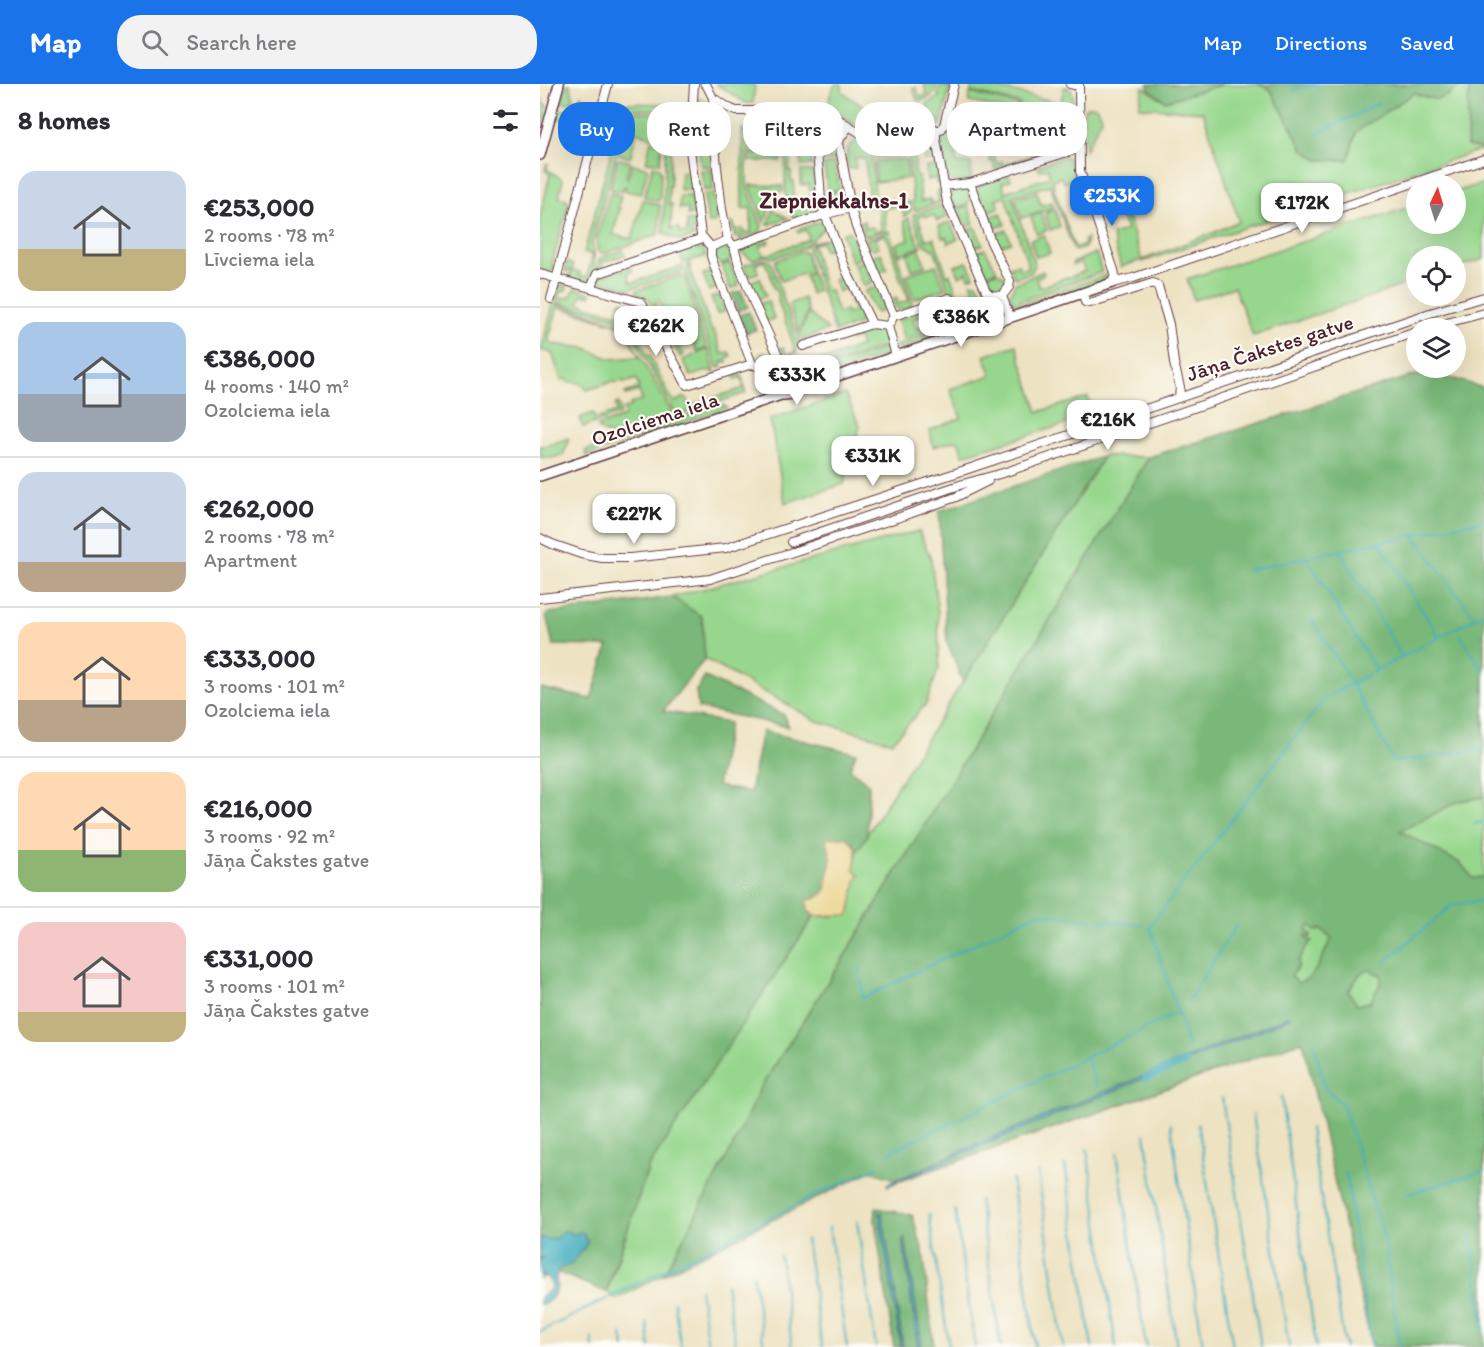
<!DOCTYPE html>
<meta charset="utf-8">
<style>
:root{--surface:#fff;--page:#f2f2f3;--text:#2b2b33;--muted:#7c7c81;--line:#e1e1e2;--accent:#1a73e8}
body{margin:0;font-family:Itim,sans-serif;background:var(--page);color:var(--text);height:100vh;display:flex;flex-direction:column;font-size:22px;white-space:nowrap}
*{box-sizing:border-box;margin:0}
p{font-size:20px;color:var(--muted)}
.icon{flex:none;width:33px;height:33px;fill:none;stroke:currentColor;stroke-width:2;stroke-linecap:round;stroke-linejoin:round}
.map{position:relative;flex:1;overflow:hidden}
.details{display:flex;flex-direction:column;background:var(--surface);width:540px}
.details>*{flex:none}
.top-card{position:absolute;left:18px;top:18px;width:570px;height:54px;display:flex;gap:12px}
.needle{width:39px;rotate:4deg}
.tools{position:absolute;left:866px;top:90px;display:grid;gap:12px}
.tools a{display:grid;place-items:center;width:60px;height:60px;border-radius:50%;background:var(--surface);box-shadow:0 6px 24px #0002;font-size:30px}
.price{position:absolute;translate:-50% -51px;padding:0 14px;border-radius:12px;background:#fff;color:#222;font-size:20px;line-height:39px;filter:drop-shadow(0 2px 3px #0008)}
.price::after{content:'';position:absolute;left:50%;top:36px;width:18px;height:14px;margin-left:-9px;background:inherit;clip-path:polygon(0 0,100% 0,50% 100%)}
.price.on{background:var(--accent);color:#fff}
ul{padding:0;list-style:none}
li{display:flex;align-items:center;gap:18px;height:150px;padding:0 18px}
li+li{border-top:2px solid var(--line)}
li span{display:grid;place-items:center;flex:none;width:168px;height:120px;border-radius:18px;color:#555}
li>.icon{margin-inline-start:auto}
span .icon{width:72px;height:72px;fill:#fffc;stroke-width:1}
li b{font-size:26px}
h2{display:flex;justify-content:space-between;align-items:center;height:72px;padding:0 18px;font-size:26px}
.tag{padding:0 21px;border-radius:24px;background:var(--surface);box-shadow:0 6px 24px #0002;font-size:21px;line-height:54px}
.tag.on{background:var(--accent);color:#fff}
header{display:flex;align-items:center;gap:36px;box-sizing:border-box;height:84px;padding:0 30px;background:var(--accent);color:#fff}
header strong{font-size:28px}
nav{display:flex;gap:33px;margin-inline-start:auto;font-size:21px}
.search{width:420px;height:54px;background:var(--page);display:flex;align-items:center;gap:15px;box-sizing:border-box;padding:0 21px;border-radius:24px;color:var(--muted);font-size:22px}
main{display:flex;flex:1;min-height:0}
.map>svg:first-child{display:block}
.green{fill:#97d78d;stroke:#707b5c;stroke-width:1.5;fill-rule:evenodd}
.forest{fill:#79b878;stroke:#626c52;stroke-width:1.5;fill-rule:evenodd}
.sand{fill:#eeda9e;stroke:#9c7c64;stroke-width:1.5}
.water{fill:#3dacbb;stroke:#446673;stroke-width:1.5}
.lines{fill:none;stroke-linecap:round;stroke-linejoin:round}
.stream{stroke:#3dacbb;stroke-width:2}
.canal{stroke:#3dacbb;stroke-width:7}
.minor-casing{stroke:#623c42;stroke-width:10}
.tertiary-casing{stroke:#623c42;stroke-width:12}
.minor{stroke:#fff;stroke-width:8}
.tertiary{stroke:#fff;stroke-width:9}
.labels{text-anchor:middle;stroke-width:4.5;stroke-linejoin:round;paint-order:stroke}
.street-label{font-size:21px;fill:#4a1f2b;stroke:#fdfcf7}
.neighbourhood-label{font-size:22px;font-weight:bold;fill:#4a1f2b;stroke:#fdfcf7}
</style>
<header>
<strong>Map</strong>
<div class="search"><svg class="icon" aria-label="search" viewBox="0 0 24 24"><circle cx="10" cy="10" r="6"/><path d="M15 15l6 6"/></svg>Search here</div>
<nav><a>Map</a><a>Directions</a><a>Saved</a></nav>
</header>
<main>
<section class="details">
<h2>8 homes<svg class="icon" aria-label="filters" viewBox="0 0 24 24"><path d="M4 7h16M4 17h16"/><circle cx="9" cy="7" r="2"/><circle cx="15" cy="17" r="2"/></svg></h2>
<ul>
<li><span style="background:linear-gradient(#c9d6e8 65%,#c2b280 0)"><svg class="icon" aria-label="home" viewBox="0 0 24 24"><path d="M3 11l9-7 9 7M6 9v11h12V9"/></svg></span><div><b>€253,000</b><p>2 rooms · 78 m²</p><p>Līvciema iela</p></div></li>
<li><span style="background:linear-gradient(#a9c7e8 60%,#9aa5b1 0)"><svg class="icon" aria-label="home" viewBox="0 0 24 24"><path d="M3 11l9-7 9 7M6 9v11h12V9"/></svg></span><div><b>€386,000</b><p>4 rooms · 140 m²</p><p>Ozolciema iela</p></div></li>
<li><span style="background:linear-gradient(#c9d6e8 75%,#b9a48a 0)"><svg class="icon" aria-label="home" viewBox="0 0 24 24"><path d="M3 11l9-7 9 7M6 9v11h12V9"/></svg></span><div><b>€262,000</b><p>2 rooms · 78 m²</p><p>Apartment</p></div></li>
<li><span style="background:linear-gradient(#ffd9b3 65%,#b9a48a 0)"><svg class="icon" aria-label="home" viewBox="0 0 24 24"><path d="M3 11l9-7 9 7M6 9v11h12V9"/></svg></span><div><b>€333,000</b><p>3 rooms · 101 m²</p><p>Ozolciema iela</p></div></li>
<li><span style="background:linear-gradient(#ffd9b3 65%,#8fb573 0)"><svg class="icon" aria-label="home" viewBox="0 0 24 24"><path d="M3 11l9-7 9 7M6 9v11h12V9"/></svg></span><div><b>€216,000</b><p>3 rooms · 92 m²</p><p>Jāņa Čakstes gatve</p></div></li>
<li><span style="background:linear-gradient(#f6c9c9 75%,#c2b280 0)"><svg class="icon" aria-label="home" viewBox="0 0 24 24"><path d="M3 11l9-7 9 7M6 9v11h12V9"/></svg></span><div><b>€331,000</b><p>3 rooms · 101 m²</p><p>Jāņa Čakstes gatve</p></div></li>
</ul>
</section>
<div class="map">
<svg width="944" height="1263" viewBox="0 0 944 1263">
<rect width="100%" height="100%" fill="#fdfcf7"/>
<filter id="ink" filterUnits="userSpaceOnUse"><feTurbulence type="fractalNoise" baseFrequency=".0167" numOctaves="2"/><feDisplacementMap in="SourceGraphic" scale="12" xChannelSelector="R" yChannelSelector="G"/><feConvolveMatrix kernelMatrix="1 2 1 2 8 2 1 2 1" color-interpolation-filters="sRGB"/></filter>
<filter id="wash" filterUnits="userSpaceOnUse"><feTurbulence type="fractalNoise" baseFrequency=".008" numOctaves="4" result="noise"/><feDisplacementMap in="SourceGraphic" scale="24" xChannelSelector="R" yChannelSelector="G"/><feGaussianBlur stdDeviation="1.35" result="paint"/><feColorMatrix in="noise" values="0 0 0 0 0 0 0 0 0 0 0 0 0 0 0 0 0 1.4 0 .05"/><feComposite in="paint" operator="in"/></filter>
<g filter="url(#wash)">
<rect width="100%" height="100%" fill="#ede2c1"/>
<!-- green -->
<path class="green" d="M27 0H30L34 15 31 18 25 19 22 18Z
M176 0H205L215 1 213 19H206Z
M295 0H302V7C320 23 338 30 363 31L364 32C373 31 382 31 389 26L387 20 399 13 398 10 400 2 409 3 411 0 401 41 397 43 399 35 370 38 367 45 326 49C319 42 291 28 289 19 288 13 293 5 295 0Z
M384 0H397C395 12 391 14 379 17L377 16 373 5 376 4 380 13 387 11Z
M432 0H440L519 19 518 23H481L479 19 431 8Z
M684 0H718L730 5 763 65 778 76H808L816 48 874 9 908 12 921 0H944V4L929 2 927 62 944 65 703 144 602 178 601 176 581 183 572 151 587 146 581 131 582 130 585 132 587 130 602 176 675 148 699 137 663 28 599 23 603 3 625 17Z
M526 3C535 7 533 14 533 23H520L524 4Z
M430 9 478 21 479 23 468 26 429 18Z
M41 10C44 23 34 27 26 35H17L20 25C33 28 39 21 41 10Z
M158 14 169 18V24H164V57H158Z
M0 15 3 16 2 20 7 21 6 32 0 53Z
M84 19 134 20 133 30H131L132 39 130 90H131L130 102H129V120H132L131 145 139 144 140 149H147V137H156L157 147 153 145 151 149 155 152 141 157 123 149 127 27 90 25Z
M82 22 88 28 52 159C56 172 56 188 47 199L30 195 28 192 32 189 30 186 26 188 25 185 27 178 33 181 32 186 40 188 39 192 47 193 53 170 44 169 81 31Z
M549 22H553L558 24 562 34 545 66 543 29 545 24Z
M479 25 489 55 482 57 473 27Z
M412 27 416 28 415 31 444 38 456 78 459 80 462 77 463 81 497 70 498 72 455 86 452 76 450 77 447 54 438 49 435 40 413 41V46L407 45 406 42 410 41Z
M92 28 123 30 122 57 87 45 90 29Z
M486 28 498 29V42L487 43 483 31Z
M49 29H53L49 43 47 42 46 45 33 44 32 43 33 40H37Z
M249 30 270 45V57L260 58 261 43 260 44 250 45 245 50H208L202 46V45L219 46 220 45 243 46 250 45V35H241V31Z
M280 31 302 42 296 57 299 75 283 77 281 49 278 44V32Z
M499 43H508V54L491 55 488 46Z
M389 45 392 47 394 63 371 50 379 46Z
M86 48 96 52 90 74 79 70 85 49Z
M202 48 206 51 207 102 222 143 220 149 199 156 201 152 197 150 195 154 190 139H194L195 146 203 145V149L211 148V124L202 125Z
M405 51H414L416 53V79H431V93L428 97 411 98 407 95 400 54Z
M372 52 393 64 395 75 385 77 384 68 374 69 375 87 377 93H379L381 117 390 115 391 119H398L397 106H400L402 117 375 127 374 126 368 71 332 74 335 111 344 120 346 145V146L325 153 319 138 324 137 325 144 333 143 334 147 341 146 339 122 330 123 325 74H315L316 84 309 85 308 83C306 72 305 60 318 57Z
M226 53 241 55V77H209V71H226Z
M213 54H224L225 69H209V59Z
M246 54H249V66L251 67 249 87 251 88V96L254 97 253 121 262 120V124H269V112H277L279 125 275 124 273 128 277 130 258 136 252 132 245 108Z
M494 56H508V69L499 72 498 70 504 67 502 63 497 65Z
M111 57 122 60 120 79 106 78Z
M169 61 171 82H161L158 62Z
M260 63 270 64 272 81 261 82Z
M524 72 529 75 535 94 524 99 522 93 513 96 514 102H513L533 159 536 164 545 161 544 156 547 154 545 164 534 167 510 101 472 113 495 181 491 189 476 194 474 193 470 183 478 180 480 186 489 183 465 112 456 115 459 124 445 128 437 104 441 100 469 91 471 96 462 99 465 108 510 93 508 84 499 86 498 82Z
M80 75 90 78 86 93 88 94 92 80 108 84 101 110 85 107 86 103 84 102 82 108 72 106 70 104 77 76Z
M363 75 366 76 368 94 336 98 335 79 337 77Z
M295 79 300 107 295 106 288 108 284 81Z
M6 80H8L7 85 23 96 19 113 27 115 26 117 29 118 12 180 15 185 9 188 0 186V131L10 91 5 86Z
M113 82 119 84 121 87 120 115 118 117 104 113Z
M396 82 399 100H396V94L387 96 386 83Z
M161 86H172L173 106H164Z
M261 87H272L276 106H269V100L261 101Z
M141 88H149L151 106H140Z
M944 99V175L915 184V172H876V197L713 252 694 203 654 216 647 195 876 121V140H915V108Z
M210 101 242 102V107L226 113 230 124 224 139Z
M410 113a10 10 0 1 1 20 0a10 10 0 1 1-20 0Z
M296 107 303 111 305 114 303 120 294 123 286 120 284 113 291 108Z
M497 108 501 121 512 118 514 123 482 134 475 115Z
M70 109 81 112 78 123 80 124 73 151 92 155 103 116 120 121 119 150 64 170 58 167 56 157Z
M174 110 177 138 168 139 164 110Z
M140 112H152L155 131H148V125L141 124 139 125Z
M370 118 371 127 364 133 362 122 347 124V120Z
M402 121 407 133 397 137 394 131 386 133 385 131 378 133 386 156 394 154 407 191 410 190 418 213 426 209 428 213 435 211 431 199H437L444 213 429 217 411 213 395 167 382 158 373 131Z
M428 121 434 140 425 142 418 124H423Z
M515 125 520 143 510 146 505 129Z
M233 126 248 134 228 141Z
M461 129 465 141 451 145 447 134Z
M501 129 507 146 497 150 491 133Z
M369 134 379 160 382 162 359 171 356 160 369 155 364 137Z
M282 137 286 142 265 163 232 174 224 172 213 176 200 168 201 165 228 156 229 159 220 162 223 171 230 170 252 161 253 162 269 155 266 146 258 149 257 146Z
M410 138 418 155 408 159 406 153 402 154 399 142Z
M435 143 443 161 434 163 427 146Z
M466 146 471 158 459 162 453 151Z
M309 147 321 173 312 178 302 150Z
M349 147 372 218 371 223 358 226 353 218V216L356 214 359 220 369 216 359 192 350 160 345 151 336 154 339 163 334 165 329 163 326 156Z
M504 151 510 169 496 173 490 156Z
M290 153 294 163 284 167 281 158 272 161 283 198 287 207 290 206 298 229 306 226 307 230 314 227 310 216 315 214 325 234 320 233 319 236 323 239 295 248 268 165 272 159Z
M159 160 156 164 159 166 162 163 166 172 143 179 139 166Z
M175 172a8 8 0 1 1 16 0a8 8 0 1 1-16 0Z
M380 165 385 182 372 186 367 170Z
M445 165 457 187 452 188 448 191C458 186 467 190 466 202L459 208H454L449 206 446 197 448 191 437 168Z
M83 166 85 171 63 178 62 185 56 187 59 177 61 174Z
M262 167 266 169 271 187 241 197 235 179 236 176Z
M341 169 347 185 340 188 333 173 335 171Z
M556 169 562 188 473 219 470 211 475 199C484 198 493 191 503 187L504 190 496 194 499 203 505 202 527 193 528 194 545 187 541 178 533 181 532 179Z
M224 175 231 178 259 260 256 269 245 273 240 264 243 263 247 271 255 268 254 262 238 217 239 216 236 205H234L229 185H228L224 177 216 180 218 189 208 192 204 181Z
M323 177 332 198 323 202 314 181Z
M427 178 434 192 429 194 427 188 419 192 415 182Z
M149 179 151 185 150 186C157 207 165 227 172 248L174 247 182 270 189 268 191 273 186 275 187 278H182L181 284 177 283 145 188Z
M190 179 199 202 190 205 182 181Z
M396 181 405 205 374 215 366 191Z
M143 182 142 188 89 205 62 198 61 202 58 198 60 193 91 183 93 187 88 189 91 199Z
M171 188 176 203V204L169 207 163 190Z
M272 189 278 207 271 210 265 192Z
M567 191 562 199 475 227 471 225 470 223Z
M139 192H142L145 195 167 264 157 268 146 236 128 241 119 216 116 217 117 222 114 223 108 214 96 209 97 206Z
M305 192 312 209 308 210 306 204 298 208 294 195Z
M220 194 226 212 217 215 210 198Z
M21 201H27L26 206 19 209 21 215 31 212 35 204 51 209 50 212 42 210 39 219 45 221V222L86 232 89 222 80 220 81 217 95 221 97 224 83 237 20 219 15 215 18 204Z
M334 203 345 226 336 229 325 207Z
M179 211 185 227 177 230 171 213Z
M264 214 268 227 258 248 249 220Z
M445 216 448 219 451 226 364 256 358 236 381 228 382 232 373 235 376 244 383 243 422 229 419 220 410 222 409 218 413 217 430 221Z
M228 217 234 235 226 237 219 220Z
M14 219 82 241 124 314 131 328 132 333 74 353 60 346 58 342 81 334 85 331 84 325 90 323V320L102 316 99 307 86 311 85 309 99 304 96 295 84 299 83 296 76 299 72 298 47 306C43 299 36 298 28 298L26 295 21 296 12 269 1 266 12 225V222ZM18 223 82 242 100 273 70 275 46 264 11 260 9 257V254Z
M120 225 127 244H130L144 271 140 273 115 227Z
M464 225 463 232 363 265H360L356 262Z
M99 226 105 235 102 237 98 231 90 236C95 248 101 259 108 271H109L129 310 135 318 144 313 147 314 151 327 137 332 89 244 84 238Z
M269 229 288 246 261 256 259 251Z
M336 244C345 246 346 253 349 261L247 295 258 273 262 284C283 276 303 270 321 262L318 253 310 256 308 252 331 245Z
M476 261 498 328 548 313 553 332 423 371 418 356 393 363 390 346 421 334 410 305 452 291 444 272Z
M350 263 351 266 347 271 250 303V297Z
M168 265 175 289 170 286 151 292 143 276Z
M222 269C230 268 235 273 233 281L226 282 218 276 219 272Z
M201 289 206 309 154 326 152 321 204 304 201 293 195 295 193 291Z
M305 310 320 342 304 400 245 419 230 335Z
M78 319 81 327 79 331 43 343 40 334 53 329 55 335 77 328 75 321Z
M180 321 185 322 187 324 47 372 45 367Z
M28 354 29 357 23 371 12 374 0 373V362H6Z
M564 372 609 373 301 878 219 1006 196 1056 124 1190 76 1215 67 1208 109 1082 274 832H295L314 786 316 768Z
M379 447 391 475 398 529 399 583 386 620 352 658 277 637 165 575 162 533 132 513Z
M944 713V793L933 794 920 779 859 747 919 717Z
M769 842 783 847 792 854C783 869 777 895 758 899L751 892 758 883V876L762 868 771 857 765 854 764 852H771L766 845Z
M828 886H833L841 890V899L830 918 817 921 810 910H808V907L820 890Z"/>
<!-- forest -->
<path class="forest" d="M608 0H684L625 17 608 4Z
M718 0H921C902 18 898 18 874 9L816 48 808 76H778L763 65 730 5Z
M929 2 944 4V65L927 62Z
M201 207 208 223 197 227 192 209Z
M209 228 216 246 205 249 199 231Z
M875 291 915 295 944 304V713L919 717 860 747 920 779 933 794 944 793V1263H832L763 957 361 1097 331 1087 124 1190 196 1056 219 1006 301 878 609 373ZM769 842H771L774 847H778L780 845 792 854C783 869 777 895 758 899L751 891 758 883V876C764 870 764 862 772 857L766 855 765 852 766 851 770 854 771 851 766 845ZM828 886H832L835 889 841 891V899L830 918 817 921 810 910 808 909V907L820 890Z
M564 372 423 598 407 558 399 427Z
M132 513 162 533 165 575 123 627 189 639 177 702 210 708 222 647 316 669 310 685 329 701 327 752 316 768 314 760 291 774 286 806 280 812 267 817 268 826 274 832 109 1082 66 1208 0 1181V604L51 615 68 562 13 561 6 531 9 529Z
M165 593 244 631 249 643 158 624 156 607Z
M336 1124 372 1131 383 1167 394 1263H382L365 1155 363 1156 378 1263H363L353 1195 340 1129 361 1263H354L335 1137Z"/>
<!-- sand -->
<path class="sand" d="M306 753C320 765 316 769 314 786L320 791 316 797 309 831 274 832 268 826 267 817 280 812 286 806 291 774 286 754Z"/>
<!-- water -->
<path class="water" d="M749 932 750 934C617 991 481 1043 348 1102L347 1100 435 1061Z
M339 1129H342L353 1195 363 1263H361Z
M24 1147H28L34 1151 40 1148 44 1149 45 1154 47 1156V1160L32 1180 19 1185 16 1193 17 1204 13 1212 5 1220H0V1213L10 1206 12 1200 8 1195V1193H3L2 1190 0 1197V1178L4 1173 0 1175V1153L6 1155 16 1154 19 1150Z
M365 1155 382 1263H378L363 1156Z"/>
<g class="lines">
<!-- stream -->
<path class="stream" d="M752 6 782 0
M777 50 839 19
M874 452 935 534
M840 459 899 553
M800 467 862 573
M767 474 836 586
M707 486 944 436
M772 536 811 598 854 678 944 665
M919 549 944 588
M790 611 944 529
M933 740 944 738
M558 836 603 841
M845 878 912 821 944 816
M320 883 323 914 498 829 552 836
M649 916 697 840
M774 959 785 1004 803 1021 844 1154 860 1263
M649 964 610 842 786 613
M547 974 556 1003
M741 1012 776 1263
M682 1014 721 1263
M713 1030 749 1263
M631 1040 663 1263
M658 1040 693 1263
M770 1044 805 1263
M605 1050 637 1263
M547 1065 576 1263
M348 1069 637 929
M577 1069 606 1263
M525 1081 552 1263
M498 1088 523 1263
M806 1088 831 1263
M472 1095 495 1263
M867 1110 944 1087
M439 1115 461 1263
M415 1126 435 1263
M389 1130 409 1263
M317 1137 336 1263
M289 1143 307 1263
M931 1152 944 1246
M266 1155 282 1263
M240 1172 252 1263
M213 1191 224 1263
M186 1200 196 1263
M160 1206 168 1263
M134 1218 141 1263
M107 1238 110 1263
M0 1248 277 1110 338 1083
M82 1250 84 1263
M52 1254 53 1263"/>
<!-- canal -->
<path class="canal" d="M606 994 646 978"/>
</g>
</g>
<g filter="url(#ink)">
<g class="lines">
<!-- minor casing -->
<g class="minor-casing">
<path id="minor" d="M154 0 150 65 161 151 171 163 188 156 194 162 199 181 213 217 237 269 238 276 234 289 241 311
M165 0 167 2 173 14 174 47 177 84 182 125 188 156
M530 0 539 2
M539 0 540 87 574 186 575 191 572 199
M173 14 191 25 196 27H281L301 37 325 52 366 48 379 43 387 42 392 43 396 46V55L407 118 446 207 451 211 462 212
M273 27 280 100 281 120 307 188 332 240 348 242
M309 42 300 55 299 59 311 124 316 143 354 232 348 242 356 272
M396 46H401L404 41 414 0
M430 99 451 158 470 197 469 203 462 212 470 234
M404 102 430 99 540 64
M194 162 286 130 311 124
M171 163V172L176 187 212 280
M0 190 101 218 147 301 212 280 234 289
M572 199 593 194 944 75
M51 204 57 190 163 154
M543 209 545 218 550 219 613 199 618 202 629 240 634 279 640 303 639 313
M11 215 68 0
M354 232 409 214
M888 244 944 229
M263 262 332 240
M0 454 12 460 41 470 62 474H90L186 464 428 385 890 229 944 213
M251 458 423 400 463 389 876 248
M0 514 170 495 366 431 416 413 448 397"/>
</g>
<!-- tertiary casing -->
<g class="tertiary-casing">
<path id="tertiary" d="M0 71 19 0
M0 392 241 311C251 312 256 307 265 303L572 199"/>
</g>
<!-- minor -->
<use href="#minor" class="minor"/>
<!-- tertiary -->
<use href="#tertiary" class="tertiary"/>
</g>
</g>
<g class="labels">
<!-- street labels -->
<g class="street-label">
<text transform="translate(730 264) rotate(-18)" y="7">Jāņa Čakstes gatve</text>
<text transform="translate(115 335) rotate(-18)" y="7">Ozolciema iela</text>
</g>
<!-- neighbourhood labels -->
<g class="neighbourhood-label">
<text x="294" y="124">Ziepniekkalns-1</text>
</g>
</g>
</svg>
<div class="tools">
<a><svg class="needle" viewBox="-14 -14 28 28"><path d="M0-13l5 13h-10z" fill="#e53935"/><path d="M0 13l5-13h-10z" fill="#7c7c81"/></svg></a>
<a><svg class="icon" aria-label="locate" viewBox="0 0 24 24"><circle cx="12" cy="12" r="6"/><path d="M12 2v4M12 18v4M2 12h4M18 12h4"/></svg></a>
<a><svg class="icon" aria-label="layers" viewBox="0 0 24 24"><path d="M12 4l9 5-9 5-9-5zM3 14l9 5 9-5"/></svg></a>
</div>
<b class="price on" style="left:572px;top:143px">€253K</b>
<b class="price" style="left:762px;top:150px">€172K</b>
<b class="price" style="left:421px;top:264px">€386K</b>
<b class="price" style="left:116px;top:273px">€262K</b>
<b class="price" style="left:257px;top:322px">€333K</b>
<b class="price" style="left:568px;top:367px">€216K</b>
<b class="price" style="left:333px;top:403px">€331K</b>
<b class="price" style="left:94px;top:461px">€227K</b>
<div class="top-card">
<a class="tag on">Buy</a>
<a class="tag">Rent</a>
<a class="tag">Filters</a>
<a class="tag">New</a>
<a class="tag">Apartment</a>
</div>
</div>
</main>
